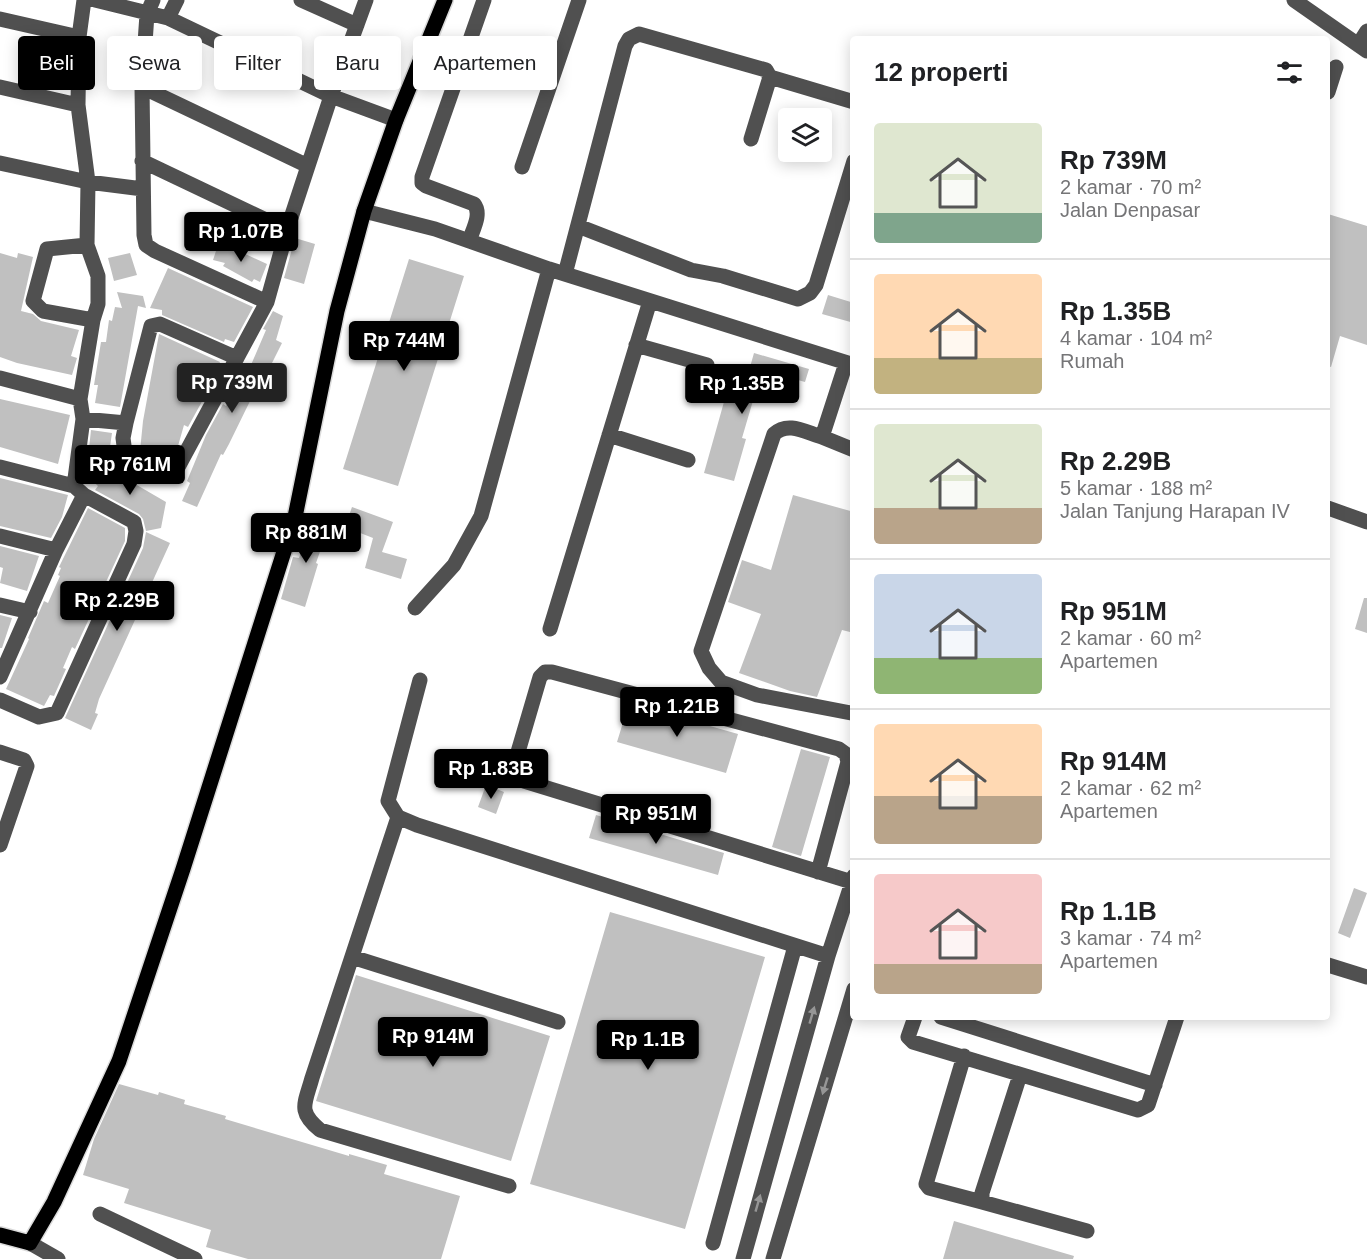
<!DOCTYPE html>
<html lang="id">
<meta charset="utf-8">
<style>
:root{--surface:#fff;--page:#f2f2f2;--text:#202124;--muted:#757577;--line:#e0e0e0;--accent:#000}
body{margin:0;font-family:Helvetica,sans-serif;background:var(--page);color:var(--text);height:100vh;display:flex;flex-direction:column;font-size:22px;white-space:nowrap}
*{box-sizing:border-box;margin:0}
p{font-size:20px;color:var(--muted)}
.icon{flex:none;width:33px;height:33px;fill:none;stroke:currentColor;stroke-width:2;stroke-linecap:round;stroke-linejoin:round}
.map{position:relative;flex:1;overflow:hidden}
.panel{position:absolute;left:850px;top:36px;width:480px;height:984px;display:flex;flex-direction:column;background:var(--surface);border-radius:6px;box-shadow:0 3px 15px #0003}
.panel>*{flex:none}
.hud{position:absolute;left:18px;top:36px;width:570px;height:54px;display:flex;gap:12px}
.buttons{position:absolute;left:778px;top:108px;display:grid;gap:12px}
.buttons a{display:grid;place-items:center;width:54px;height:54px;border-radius:6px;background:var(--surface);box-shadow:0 3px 15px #0003;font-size:30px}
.price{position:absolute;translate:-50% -51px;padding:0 14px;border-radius:6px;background:var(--accent);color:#fff;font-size:20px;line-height:39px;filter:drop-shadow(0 2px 3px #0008)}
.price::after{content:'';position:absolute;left:50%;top:36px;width:18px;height:14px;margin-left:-9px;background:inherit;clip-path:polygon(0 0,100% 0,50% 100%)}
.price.active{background:#222;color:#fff}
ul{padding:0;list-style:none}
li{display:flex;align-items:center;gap:18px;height:150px;padding:0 24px}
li+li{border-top:2px solid var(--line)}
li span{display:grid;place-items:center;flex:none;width:168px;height:120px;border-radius:6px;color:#555}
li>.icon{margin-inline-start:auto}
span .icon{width:72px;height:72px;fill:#fffc;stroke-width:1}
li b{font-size:26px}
h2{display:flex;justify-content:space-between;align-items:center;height:72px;padding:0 24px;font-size:26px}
.pill{padding:0 21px;border-radius:6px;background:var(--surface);box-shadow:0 3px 15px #0003;font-size:21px;line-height:54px}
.pill.active{background:var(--accent);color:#fff}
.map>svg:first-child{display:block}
.building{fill:#c0c0c0}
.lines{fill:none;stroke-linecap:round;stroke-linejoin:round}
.major-casing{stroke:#dbdbdb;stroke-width:18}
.minor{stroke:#505050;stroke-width:15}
.major{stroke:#000;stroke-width:15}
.oneway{fill:#969696}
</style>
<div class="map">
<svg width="1367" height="1259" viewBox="0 0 1367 1259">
<rect width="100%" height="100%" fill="#fff"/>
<!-- building -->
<path class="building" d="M1328 214 1367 226V345L1340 336 1331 367 1328 366Z
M295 238 315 244 304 284 284 278Z
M218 245 241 252 267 264 260 282 254 279 252 282 223 266 225 263 213 260Z
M0 253 17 258 18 253 33 257 21 311 33 314 41 321 79 330 71 356 77 358 72 375 17 363 0 357Z
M130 253 137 275 114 281 108 258Z
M409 259 464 276 398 486 343 469Z
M168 268 253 307 234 342 225 339 224 342 162 315V310L150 308Z
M117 292 143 296 146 308 138 306 120 407 95 403 98 385H94L101 342H106L109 320 112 321 115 307 122 308Z
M828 295 854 303V323L822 314Z
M273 311 283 316 276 340 282 343 266 375 264 374 251 399 229 444 223 455 221 454 197 507 182 501 190 483 187 481 206 435 223 404 226 406 236 383 242 386 266 330 263 329Z
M159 334 220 362 205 396 188 427 184 425 178 446 173 456 143 454 140 451 143 421Z
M754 353 809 369 805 382 762 370 742 438 746 439 734 481 704 473 731 377 746 381Z
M0 399 70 415 58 464 0 447Z
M91 430 112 433 110 447 105 446 104 458H88Z
M100 462 121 478 123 477 166 502 161 528 146 531 143 519 139 514 95 490 98 486 87 476Z
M0 478 68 495 62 517 51 538 0 526Z
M793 495 854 512V633L842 630 817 697 790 691 739 673 761 614 728 602 742 560 771 570Z
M352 507 393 522 382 552 407 559 401 579 365 568 373 538 345 527Z
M88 508 125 528V541L75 649 72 647 63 668 66 669 54 696 50 695 44 706 6 689 29 639 28 638 44 601 48 603 60 576 58 575 61 568 59 567Z
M315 515 331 520 316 563 318 564 305 607 281 599 293 557 299 558Z
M146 532 170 543 99 699 95 713 98 714 91 730 65 718 143 548Z
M0 546 39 556 27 591 0 583 3 568 0 567Z
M1364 598H1367V633L1355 629Z
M0 615 12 618 2 648H0Z
M629 703 738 734 726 773 617 742Z
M801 749 830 757 801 856 772 847Z
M486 785 504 792 496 814 478 807Z
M596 815 724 853 718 875 589 838Z
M1354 888 1367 893 1350 938 1338 933Z
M610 912 765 957 685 1229 530 1184Z
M356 975 550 1036 511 1161 316 1101Z
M119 1084 158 1095 159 1092 185 1100 184 1104 226 1116 225 1119 349 1156V1154L387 1165 384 1174 460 1196 441 1259H248L206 1247 211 1230 124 1203 129 1189 83 1175 94 1139Z
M954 1221 1074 1256 1073 1259H943Z"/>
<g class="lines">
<!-- major casing -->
<g class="major-casing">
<path id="major" d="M0 1235 30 1243 54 1202 119 1061 183 869 295 517 337 311 364 211 396 120 445 0"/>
</g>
<!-- minor -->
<path class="minor" d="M95 0 168 18 331 96 396 120
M153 0 147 14 142 87 144 235 146 245 155 251 267 302
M301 0 357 25
M1294 0 1367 51
M168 18 177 0
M0 19 79 37
M1358 45 1367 31
M770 77 854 102
M0 87 78 105
M142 87 308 166
M1328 92 1336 67
M142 161 287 230
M0 163 88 182 143 189
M522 167 579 0
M364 211 435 229 549 269 854 365
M578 226 691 270 723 276 798 299 810 293 816 285 854 161
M469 241C473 229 482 214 474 204L426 186 422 183V177L484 0
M87 245 47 249 33 301 43 311 93 320
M565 274 625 46 629 39 639 34 766 70 770 77 751 139
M636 345 707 365
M237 358 160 324 151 326 126 423 123 438 125 453C142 464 157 477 177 469L267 302 287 230 331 96 366 0
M846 363 822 437C805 432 788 421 774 434L701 651 709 668 721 682 757 695 851 713 854 712
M0 378 80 399
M83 419 126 423
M609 435 688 460
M822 437 854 450
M0 467 74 486 84 495 134 522 136 531 134 544 57 713 39 717 0 700
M74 486 83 419 80 399 93 320 98 304V276L87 245 88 182 78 105 79 37 84 0
M1328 508 1367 522
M0 536 56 550
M0 605 30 612
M415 608 454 565 481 516 549 269
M550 629 650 301
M0 677 56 550 84 495
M420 680 388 801 398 817 417 825 828 956
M0 752 24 760 27 766 0 845
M398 817 312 1078C305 1104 297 1111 320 1130L509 1186
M818 872 848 762 846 754 839 749 552 672H545L540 677 513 769 516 776 524 781 852 882
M352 957 558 1022
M1328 965 1367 977
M915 1017 908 1037 913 1042 1138 1110 1148 1105 1177 1017
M941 1017 1155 1085
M964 1056 926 1184 929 1188 982 1202
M1020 1075 982 1193V1202L1087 1231
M100 1214 195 1259
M30 1243 58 1259
M713 1243 795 946
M743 1259 828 956 854 876
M773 1259 854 989"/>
<!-- major -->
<use href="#major" class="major"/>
</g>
<!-- one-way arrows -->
<defs><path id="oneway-solid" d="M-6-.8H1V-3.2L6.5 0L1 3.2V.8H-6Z" transform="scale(1.5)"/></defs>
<g class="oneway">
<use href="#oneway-solid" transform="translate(812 1015) rotate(-74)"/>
<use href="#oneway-solid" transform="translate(825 1086) rotate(107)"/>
<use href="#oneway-solid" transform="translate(758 1203) rotate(-74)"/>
</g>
</svg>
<div class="buttons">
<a><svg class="icon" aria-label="layers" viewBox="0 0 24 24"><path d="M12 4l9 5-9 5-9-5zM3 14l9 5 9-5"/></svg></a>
</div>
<b class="price" style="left:241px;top:263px">Rp 1.07B</b>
<b class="price" style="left:404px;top:372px">Rp 744M</b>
<b class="price active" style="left:232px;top:414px">Rp 739M</b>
<b class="price" style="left:742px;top:415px">Rp 1.35B</b>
<b class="price" style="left:130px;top:496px">Rp 761M</b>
<b class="price" style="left:306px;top:564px">Rp 881M</b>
<b class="price" style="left:117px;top:632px">Rp 2.29B</b>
<b class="price" style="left:677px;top:738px">Rp 1.21B</b>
<b class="price" style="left:491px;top:800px">Rp 1.83B</b>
<b class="price" style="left:656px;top:845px">Rp 951M</b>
<b class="price" style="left:433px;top:1068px">Rp 914M</b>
<b class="price" style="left:648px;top:1071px">Rp 1.1B</b>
<div class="hud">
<a class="pill active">Beli</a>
<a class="pill">Sewa</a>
<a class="pill">Filter</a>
<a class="pill">Baru</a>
<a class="pill">Apartemen</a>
</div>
<section class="panel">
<h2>12 properti<svg class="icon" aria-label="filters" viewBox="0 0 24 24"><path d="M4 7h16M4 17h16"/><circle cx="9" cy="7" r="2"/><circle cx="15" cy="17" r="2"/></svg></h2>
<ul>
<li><span style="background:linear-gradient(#dfe7d0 75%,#7fa58c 0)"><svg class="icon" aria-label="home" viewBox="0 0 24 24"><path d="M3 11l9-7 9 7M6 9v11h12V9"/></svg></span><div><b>Rp 739M</b><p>2 kamar · 70 m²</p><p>Jalan Denpasar</p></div></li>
<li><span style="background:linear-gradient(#ffd9b3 70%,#c2b280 0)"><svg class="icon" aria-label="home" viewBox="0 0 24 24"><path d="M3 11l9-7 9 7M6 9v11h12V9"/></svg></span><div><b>Rp 1.35B</b><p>4 kamar · 104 m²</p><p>Rumah</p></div></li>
<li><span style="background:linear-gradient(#dfe7d0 70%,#b9a48a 0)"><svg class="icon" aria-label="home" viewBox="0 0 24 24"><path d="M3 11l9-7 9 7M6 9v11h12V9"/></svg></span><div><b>Rp 2.29B</b><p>5 kamar · 188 m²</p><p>Jalan Tanjung Harapan IV</p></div></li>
<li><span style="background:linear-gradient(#c9d6e8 70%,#8fb573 0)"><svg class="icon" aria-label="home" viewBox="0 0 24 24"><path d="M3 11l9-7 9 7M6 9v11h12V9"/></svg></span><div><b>Rp 951M</b><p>2 kamar · 60 m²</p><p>Apartemen</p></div></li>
<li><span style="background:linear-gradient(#ffd9b3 60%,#b9a48a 0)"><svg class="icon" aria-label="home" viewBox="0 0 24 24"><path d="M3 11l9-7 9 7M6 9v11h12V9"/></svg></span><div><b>Rp 914M</b><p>2 kamar · 62 m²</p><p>Apartemen</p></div></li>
<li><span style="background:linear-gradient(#f6c9c9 75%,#b9a48a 0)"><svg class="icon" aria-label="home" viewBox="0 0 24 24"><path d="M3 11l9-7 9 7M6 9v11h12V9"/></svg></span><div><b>Rp 1.1B</b><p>3 kamar · 74 m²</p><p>Apartemen</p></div></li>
</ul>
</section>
</div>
